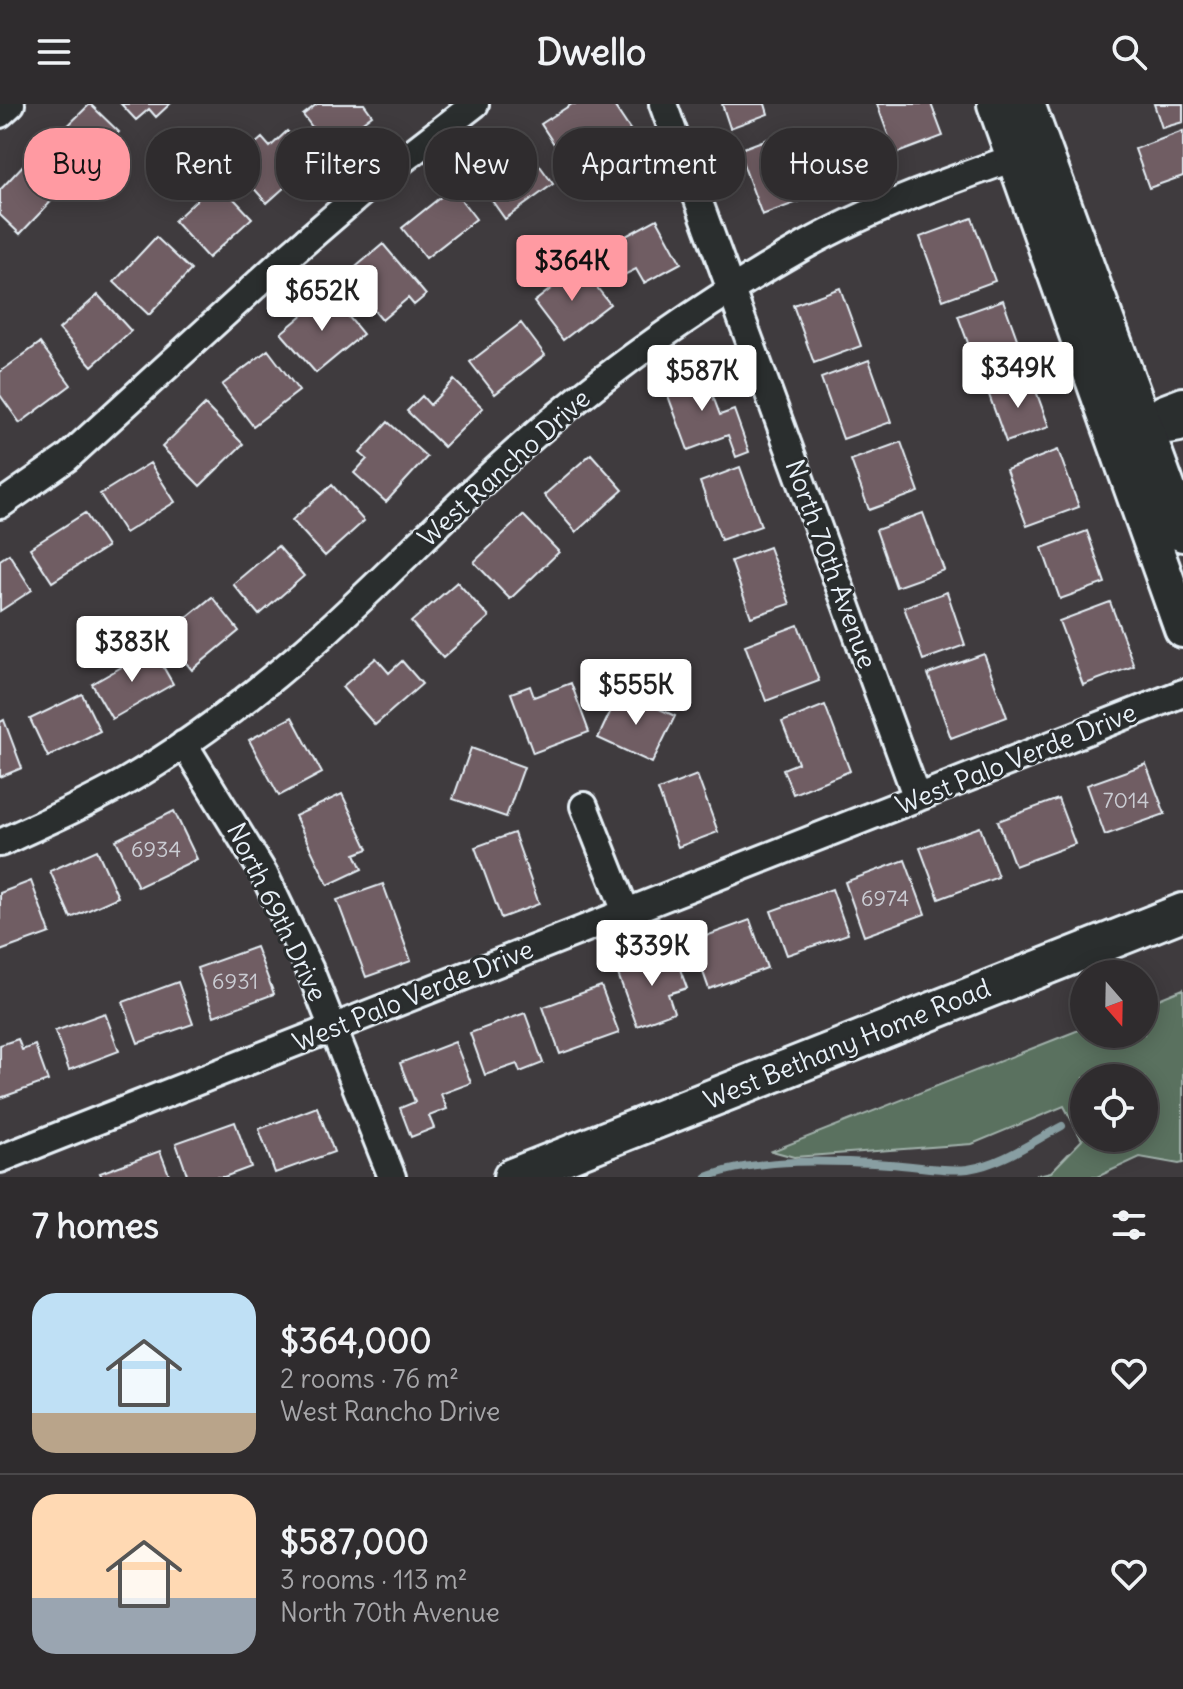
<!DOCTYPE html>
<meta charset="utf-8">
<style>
:root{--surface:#2f2c2e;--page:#3b383a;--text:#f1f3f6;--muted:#a7a7aa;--line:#4a484a;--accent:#ff9aa2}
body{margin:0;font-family:Delius,sans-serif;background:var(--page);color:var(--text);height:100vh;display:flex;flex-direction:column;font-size:30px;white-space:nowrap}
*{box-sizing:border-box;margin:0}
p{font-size:26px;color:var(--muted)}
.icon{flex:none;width:44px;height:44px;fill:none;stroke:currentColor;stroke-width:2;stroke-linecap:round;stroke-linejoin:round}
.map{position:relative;height:1073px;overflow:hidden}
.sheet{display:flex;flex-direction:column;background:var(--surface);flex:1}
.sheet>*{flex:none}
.top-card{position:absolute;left:24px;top:24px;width:1136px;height:72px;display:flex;gap:16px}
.needle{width:52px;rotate:160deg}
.buttons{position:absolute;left:1070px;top:856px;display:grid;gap:16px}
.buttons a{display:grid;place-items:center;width:88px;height:88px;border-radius:50%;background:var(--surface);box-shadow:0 4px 20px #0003,0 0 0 2px var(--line);font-size:40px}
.price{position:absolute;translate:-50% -68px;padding:0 18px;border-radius:8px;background:#fff;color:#222;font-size:26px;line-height:52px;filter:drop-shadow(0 2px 4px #0008)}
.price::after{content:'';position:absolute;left:50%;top:48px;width:24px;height:18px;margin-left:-12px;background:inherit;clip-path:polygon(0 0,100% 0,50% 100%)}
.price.selected{background:var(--accent);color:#111}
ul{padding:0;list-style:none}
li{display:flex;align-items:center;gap:24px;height:200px;padding:0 32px}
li+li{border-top:2px solid var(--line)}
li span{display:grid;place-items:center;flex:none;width:224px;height:160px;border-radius:24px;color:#555}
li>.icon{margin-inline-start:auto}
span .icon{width:96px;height:96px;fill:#fffc;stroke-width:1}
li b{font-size:34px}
h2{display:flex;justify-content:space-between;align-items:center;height:96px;padding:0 32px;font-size:34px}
.chip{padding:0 28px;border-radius:32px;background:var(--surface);box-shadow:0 4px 20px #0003,0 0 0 2px var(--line);font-size:28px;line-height:72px}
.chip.selected{background:var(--accent);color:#111}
header{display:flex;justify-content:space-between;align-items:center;height:104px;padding:0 32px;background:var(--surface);font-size:36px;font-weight:800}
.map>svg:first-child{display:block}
.green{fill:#5a715e;stroke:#a1b1ab;stroke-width:2;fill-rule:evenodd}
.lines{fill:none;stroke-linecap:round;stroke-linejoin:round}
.stream{stroke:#889ea2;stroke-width:8}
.building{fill:#6f5d63;stroke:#e8f1f8;stroke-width:2}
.street-casing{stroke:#e8f1f8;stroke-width:32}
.secondary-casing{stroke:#e8f1f8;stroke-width:42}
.street{stroke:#2a2d2e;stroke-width:26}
.secondary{stroke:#2a2d2e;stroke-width:36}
.labels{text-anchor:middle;stroke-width:6;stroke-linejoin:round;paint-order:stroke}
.number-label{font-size:22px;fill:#caccd3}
.street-label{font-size:26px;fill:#e8f1f8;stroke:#2a2d2e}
</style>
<header><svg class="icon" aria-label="menu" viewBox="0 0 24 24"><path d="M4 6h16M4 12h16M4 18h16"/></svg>Dwello<svg class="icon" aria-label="search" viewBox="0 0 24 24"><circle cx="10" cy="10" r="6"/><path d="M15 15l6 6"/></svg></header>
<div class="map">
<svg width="1183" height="1073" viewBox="0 0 1183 1073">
<rect width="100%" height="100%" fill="#3f3b3e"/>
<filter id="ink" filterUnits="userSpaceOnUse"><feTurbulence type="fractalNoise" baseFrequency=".0125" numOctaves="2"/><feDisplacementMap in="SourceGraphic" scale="16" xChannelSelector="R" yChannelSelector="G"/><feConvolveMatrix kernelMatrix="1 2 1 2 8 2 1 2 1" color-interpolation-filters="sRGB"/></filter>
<g filter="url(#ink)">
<!-- green -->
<path class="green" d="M1183 885V1059L1179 1060 1140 1053 1097 1073H1029L1051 1068 1082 1036 1064 1002 972 1040 794 1053 772 1047 1084 924V930H1144V901ZM1084 974H1144V1034H1084Z"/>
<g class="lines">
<!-- stream -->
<path class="stream" d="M707 1073C759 1053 834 1057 889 1060 915 1061 942 1068 968 1065 1002 1060 1032 1038 1062 1022"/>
</g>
<!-- building -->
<path class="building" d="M90 0 119 28 75 72 46 43Z
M121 0H170L156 13 149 5 136 16Z
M317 0H364L372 11 328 44 303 11Z
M572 0H613L633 30 573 69 541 20Z
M722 0H765L768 10 730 24Z
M877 0H931L943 32 895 50Z
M1154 0H1183V18L1162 24Z
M287 27 314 57 267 99 232 60 262 34 270 43Z
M1183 27V72L1149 84 1135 45Z
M786 28 809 94 762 111 738 46Z
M519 33 553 80 505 115 471 67Z
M27 57 60 88 20 130 0 111V86Z
M217 77 252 114 208 154 174 117Z
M452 84 476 115 426 154 402 124Z
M972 114 995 177 943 196 920 133Z
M657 115 681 159 644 179 636 165 616 175 600 146Z
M156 133 191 166 149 211 114 178Z
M383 140 426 191 414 201 408 194 382 216 345 172Z
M580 162 610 200 563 236 534 198Z
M840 184 861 242 814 259 793 201Z
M329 189 363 230 316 269 281 229Z
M98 191 131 227 92 262 59 225Z
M1003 196 1021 246 977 263 958 212Z
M521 219 545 251 495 290 470 258Z
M40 239 71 281 20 319 0 291V268Z
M268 246 299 287 253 322 222 281Z
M869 256 891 318 843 335 821 274Z
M702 263 720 311 734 306 749 348 736 353 728 331 688 346 663 278Z
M1031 273 1049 323 1006 338 988 288Z
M454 276 483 304 444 343 407 307 422 292 430 301Z
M205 301 243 340 200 382 162 343Z
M388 318 427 353 386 398 354 369 367 355 360 349Z
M901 338 919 388 869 406 851 356Z
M1058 346 1079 403 1027 422 1006 366Z
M591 350 623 386 576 428 544 391Z
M150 359 175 398 125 429 100 390Z
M740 363 761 422 721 436 700 378Z
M332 381 364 417 325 452 292 416Z
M85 409 107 443 52 478 30 444Z
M923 409 944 466 896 483 876 426Z
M523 411 559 448 510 495 474 458Z
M1087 427 1105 479 1060 495 1042 444Z
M278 442 304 472 259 511 233 480Z
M769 443 790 500 751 513 731 457Z
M9 450 32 486 0 507V456Z
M457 478 489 513 443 554 411 518Z
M947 488 965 541 923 556 904 503Z
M212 493 239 527 192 566 164 532Z
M1110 498 1134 562 1083 581 1059 517Z
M798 521 819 577 766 597 745 541Z
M153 545 173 580 112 615 92 580Z
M984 550 1007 613 951 634 928 570Z
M376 554 389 569 402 557 422 580 375 621 342 583Z
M571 579 589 628 533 649 511 589 530 582 534 593Z
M620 587 675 612 652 659 598 634Z
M82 590 100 627 48 653 30 615Z
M825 601 850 667 793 690 783 665 798 659 782 618Z
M292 613 322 669 279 692 249 636Z
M4 616 22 664 0 673V618Z
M471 644 524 663 506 713 453 695Z
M1146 660 1165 710 1105 731 1087 681Z
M697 671 718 728 678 743 658 686Z
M342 690 368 745 355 750 362 765 328 781 295 712Z
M1058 695 1075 740 1015 762 998 717Z
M174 707 197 755 138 783 116 736Z
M980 723 998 773 939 795 920 744Z
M514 729 539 800 501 814 475 743Z
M97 746 118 793 71 814 50 767Z
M905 756 925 810 864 832 845 778Z
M31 777 50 829 0 847V789Z
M383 780 411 857 366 873 337 796Z
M832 785 848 830 787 851 771 807Z
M750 816 767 864 709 885 692 837Z
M256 843 274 890 214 912 197 864Z
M674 849 687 884 668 890 674 908 637 922 618 870Z
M178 878 193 920 138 939 123 898Z
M601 882 619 929 560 950 543 903Z
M105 909 119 947 69 966 55 927Z
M525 909 543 959 520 968 517 960 485 971 470 929Z
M18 935 22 946 35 941 48 977 0 994V941Z
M455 938 471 979 441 990 447 1005 429 1012 434 1024 411 1033 400 1004 415 998 400 959Z
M317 1003 334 1048 275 1069 259 1025Z
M235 1018 251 1063 224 1073H188L176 1039Z
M160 1047 170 1073H102L100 1069Z"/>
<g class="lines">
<!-- street casing -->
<g class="street-casing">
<path id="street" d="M663 0 917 694
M0 10 11 0
M1146 325 1162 305 1183 297
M1132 330C1150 324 1166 329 1183 323
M0 401 67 354 278 161 374 78 475 0
M184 640 264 770 310 866 392 1073
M584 702 626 808
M0 739C42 720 85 701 125 678 193 639 258 588 317 536 396 465 469 386 551 317 629 252 716 192 804 142 873 103 956 74 1031 48
M0 1055 1183 589"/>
</g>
<!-- secondary casing -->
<g class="secondary-casing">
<path id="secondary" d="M996 0 1183 525
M1026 0 1183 429
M512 1073 1183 808"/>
</g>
<!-- street -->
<use href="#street" class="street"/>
<!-- secondary -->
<use href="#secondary" class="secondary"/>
</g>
</g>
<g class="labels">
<!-- number labels -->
<g class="number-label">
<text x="1126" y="704">7014</text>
<text x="156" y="753">6934</text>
<text x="885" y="802">6974</text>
<text x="235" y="885">6931</text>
</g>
<!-- street labels -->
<g class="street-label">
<text transform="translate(504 364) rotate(-42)" y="9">West Rancho Drive</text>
<text transform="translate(831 460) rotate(70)" y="9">North 70th Avenue</text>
<text transform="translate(1016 655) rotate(-22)" y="9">West Palo Verde Drive</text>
<text transform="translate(277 808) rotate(64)" y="9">North 69th Drive</text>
<text transform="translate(413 892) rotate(-22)" y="9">West Palo Verde Drive</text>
<text transform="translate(847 940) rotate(-22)" y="9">West Bethany Home Road</text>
</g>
</g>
</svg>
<div class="buttons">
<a><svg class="needle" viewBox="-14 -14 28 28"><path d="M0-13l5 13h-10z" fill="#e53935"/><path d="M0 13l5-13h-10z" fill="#a7a7aa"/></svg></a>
<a><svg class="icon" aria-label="locate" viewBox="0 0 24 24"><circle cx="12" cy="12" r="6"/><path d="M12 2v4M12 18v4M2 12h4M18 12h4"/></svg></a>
</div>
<b class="price selected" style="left:572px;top:199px">$364K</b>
<b class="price" style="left:322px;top:229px">$652K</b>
<b class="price" style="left:1018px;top:306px">$349K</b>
<b class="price" style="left:702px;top:309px">$587K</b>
<b class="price" style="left:132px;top:580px">$383K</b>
<b class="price" style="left:636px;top:623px">$555K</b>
<b class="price" style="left:652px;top:884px">$339K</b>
<div class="top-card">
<a class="chip selected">Buy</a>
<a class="chip">Rent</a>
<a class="chip">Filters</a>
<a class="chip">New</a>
<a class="chip">Apartment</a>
<a class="chip">House</a>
</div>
</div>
<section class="sheet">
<h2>7 homes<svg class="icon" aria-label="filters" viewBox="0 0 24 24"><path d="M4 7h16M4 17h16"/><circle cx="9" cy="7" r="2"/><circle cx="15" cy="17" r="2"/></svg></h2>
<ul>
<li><span style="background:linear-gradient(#bfe0f5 75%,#b9a48a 0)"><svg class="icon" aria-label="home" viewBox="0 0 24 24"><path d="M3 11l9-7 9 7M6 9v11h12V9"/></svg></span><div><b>$364,000</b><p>2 rooms · 76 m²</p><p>West Rancho Drive</p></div><svg class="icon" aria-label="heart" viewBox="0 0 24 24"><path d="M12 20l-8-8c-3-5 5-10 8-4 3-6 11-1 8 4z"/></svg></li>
<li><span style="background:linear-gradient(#ffd9b3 65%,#9aa5b1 0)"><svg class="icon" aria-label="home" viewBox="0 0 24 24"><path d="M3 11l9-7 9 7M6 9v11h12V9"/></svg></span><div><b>$587,000</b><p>3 rooms · 113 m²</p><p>North 70th Avenue</p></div><svg class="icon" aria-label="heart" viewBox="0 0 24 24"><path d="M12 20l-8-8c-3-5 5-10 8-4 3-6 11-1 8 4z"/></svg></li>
</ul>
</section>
